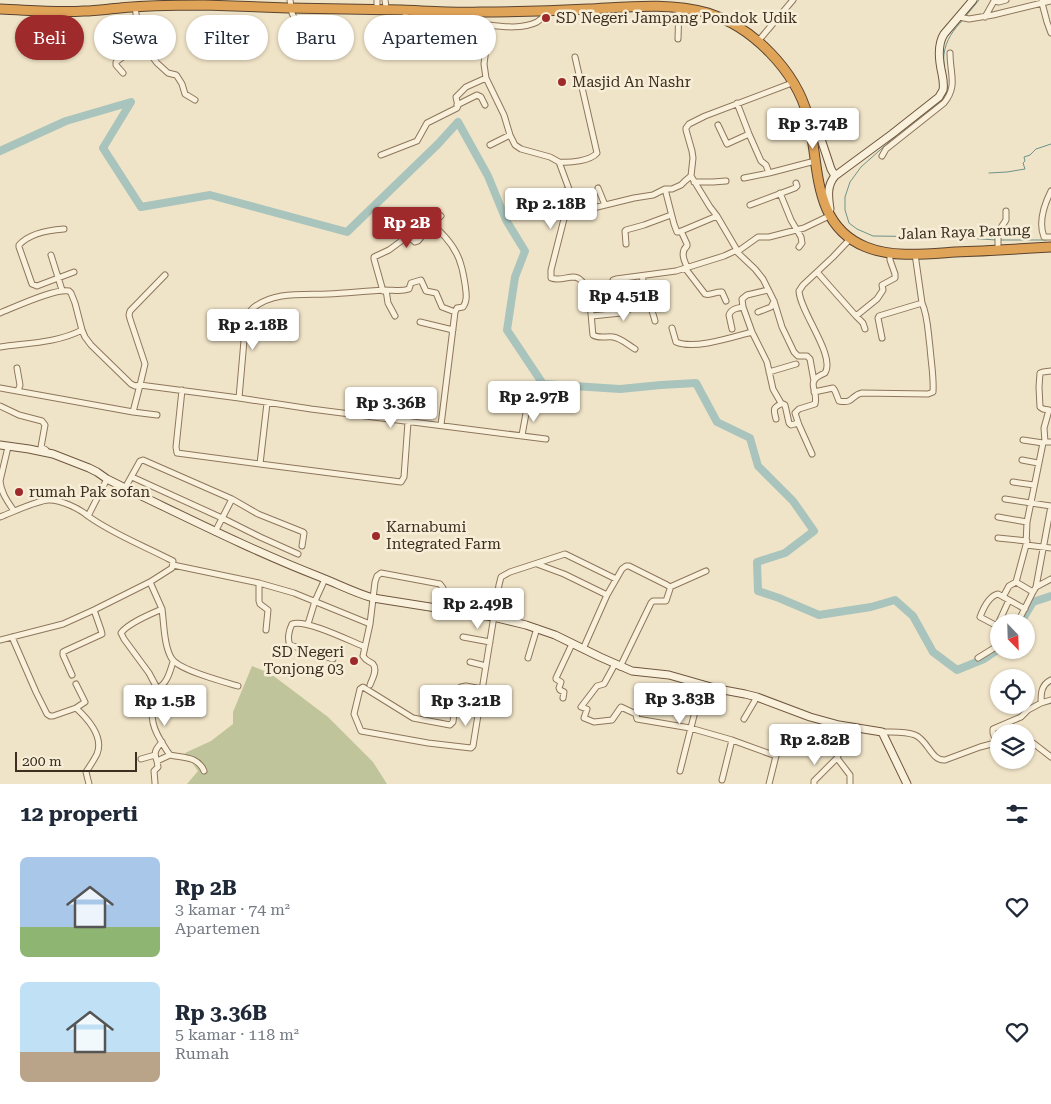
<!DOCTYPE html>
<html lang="id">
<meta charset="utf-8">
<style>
:root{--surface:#fff;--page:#f6f6f7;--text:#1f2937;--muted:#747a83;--accent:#9e2a2b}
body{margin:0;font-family:"Roboto Serif",serif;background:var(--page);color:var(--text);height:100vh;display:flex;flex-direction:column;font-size:19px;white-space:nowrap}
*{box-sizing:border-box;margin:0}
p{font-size:16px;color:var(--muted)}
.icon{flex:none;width:28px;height:28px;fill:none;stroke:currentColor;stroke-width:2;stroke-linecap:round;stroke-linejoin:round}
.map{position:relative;height:784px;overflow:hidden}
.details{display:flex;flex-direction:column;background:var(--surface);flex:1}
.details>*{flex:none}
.hud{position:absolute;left:15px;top:15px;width:500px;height:45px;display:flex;gap:10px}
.needle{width:32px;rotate:157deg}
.controls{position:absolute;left:990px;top:614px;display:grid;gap:10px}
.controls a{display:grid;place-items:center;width:45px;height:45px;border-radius:50%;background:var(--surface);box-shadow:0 1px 4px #0004;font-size:25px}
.scale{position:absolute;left:15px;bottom:12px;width:122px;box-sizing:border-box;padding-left:5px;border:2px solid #3d2e20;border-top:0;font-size:14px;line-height:18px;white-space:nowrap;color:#3d2e20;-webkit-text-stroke:4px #f7eed8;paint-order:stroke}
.price{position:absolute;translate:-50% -42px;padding:0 11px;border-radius:5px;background:#fff;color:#222;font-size:16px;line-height:32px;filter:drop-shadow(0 1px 2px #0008)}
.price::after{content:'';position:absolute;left:50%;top:30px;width:15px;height:11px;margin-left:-8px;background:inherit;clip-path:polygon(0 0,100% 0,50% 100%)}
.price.current{background:var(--accent);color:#fff}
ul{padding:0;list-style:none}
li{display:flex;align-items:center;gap:15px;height:125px;padding:0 20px}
li span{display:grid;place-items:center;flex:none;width:140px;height:100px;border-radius:8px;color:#555}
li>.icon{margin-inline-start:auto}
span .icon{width:60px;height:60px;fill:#fffc;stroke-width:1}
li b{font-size:21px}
h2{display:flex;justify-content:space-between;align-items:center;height:60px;padding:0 20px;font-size:21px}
.pill{padding:0 18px;border-radius:22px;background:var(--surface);box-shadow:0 1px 4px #0004;font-size:18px;line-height:45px}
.pill.current{background:var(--accent);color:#fff}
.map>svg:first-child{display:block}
.cemetery{fill:#bfc49a}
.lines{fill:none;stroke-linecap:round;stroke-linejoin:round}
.stream{stroke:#6f938a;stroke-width:1}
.river{stroke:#a9c4bc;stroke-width:8}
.street-casing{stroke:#8d765c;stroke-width:7}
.secondary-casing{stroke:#6f573f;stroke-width:9}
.highway-casing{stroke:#5b4430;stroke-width:11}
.street{stroke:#faf1dc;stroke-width:5}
.secondary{stroke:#faf1dc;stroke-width:7}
.highway{stroke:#e0a458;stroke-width:9}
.poi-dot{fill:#9e2a2b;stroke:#f7eed8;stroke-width:2}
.labels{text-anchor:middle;stroke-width:5;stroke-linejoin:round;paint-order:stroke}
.poi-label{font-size:15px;fill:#3d2e20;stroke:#f7eed8;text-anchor:start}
.street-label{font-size:15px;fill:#3d2e20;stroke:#f7eed8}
</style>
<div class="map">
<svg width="1051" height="784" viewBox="0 0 1051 784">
<rect width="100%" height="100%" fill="#f0e4c8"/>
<!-- cemetery -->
<path class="cemetery" d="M252 666 271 674 328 717 373 762 387 784H187L198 771 185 753 211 741 233 724V712Z"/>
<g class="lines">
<!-- stream -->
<path class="stream" d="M965 17 979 0
M963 20C953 30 946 40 944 54 942 72 952 81 942 100L897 135 861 167 850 182 845 197V210L849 223 857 229 873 236 954 237 996 240
M989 173 1007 172 1025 169 1023 163 1025 161 1024 157 1030 155 1036 149 1051 144
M1000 240H1046"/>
<!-- river -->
<path class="river" d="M0 151 66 121 131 102 103 148 141 207 210 195 347 232 438 144 458 122 488 176 506 220 525 251 515 277 507 330 543 384 620 389 661 385 696 383 717 422 750 438 758 466 793 501 814 531 785 553 757 562 758 591 779 598 819 615 871 607 895 600 913 616 933 652 957 670 984 659 999 649
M1021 622 1033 602 1051 596"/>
<!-- street casing -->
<g class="street-casing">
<path id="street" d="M290 0 292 13 301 33
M377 0V6
M385 0 386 7
M1051 1 1042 3 1047 22 1051 33
M135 7 140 40 157 63 168 73 176 75 177 76 182 84 185 94 195 100
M405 10 408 35
M466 14 470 17 489 25 484 64 486 78 504 115 510 135 515 145 521 149 550 157 559 162 569 189
M959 17 969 19 993 15 1042 3V0
M985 17 994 1 999 2 1006 0
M489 25C504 27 523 29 537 22 541 19 546 15 550 12
M678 39 679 7
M760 39 793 0
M123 73 116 65V62L142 43
M737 103 749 134
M457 105 477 95 481 97 485 105
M718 125 727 144 749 134 761 161 766 165 769 173 815 161
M490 145 510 135
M381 155 417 141 427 123 457 108 458 106 456 97 466 87 486 78
M882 156 886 149 944 103C958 86 950 74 950 53
M559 162C570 163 590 161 597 153L575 57
M691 176 710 207 717 216
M744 178 769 173
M694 182H713L726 181
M598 188 605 205
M665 189 674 224 677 232H679L717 216 737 250
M1051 191C1044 205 1038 222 1044 237H1051
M780 193 791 220 801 237 802 243 799 247
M572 199 565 215 551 270V278C559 281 566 277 574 277 592 278 591 323 593 335 599 339 606 336 613 337 621 338 628 345 635 349
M750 205 795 188 797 186 796 183
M518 208 538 205 569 189 576 208 580 210H585L634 198 653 195 665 189H672L681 185 685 181 691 176 693 158 692 151 686 130V128L689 124 705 116 792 83
M425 219C440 230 456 246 461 265 463 271 464 278 465 284 466 292 468 300 463 307L457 308 455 312 441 425
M64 229C49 230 29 234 19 245V247L32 284 37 286 74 272
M681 231 687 244V246C680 252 684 260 687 267
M626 244 625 231 626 230 644 225 671 215
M998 246V232L1006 220V211
M737 252 758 237H769L804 228 829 216
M51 255 62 290
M685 268 705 294C711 296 716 291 722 292L726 301
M817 272 856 316
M165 275 130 311 129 315 130 319 145 364 140 385 239 398 245 329C246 322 248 312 253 308 274 291 303 295 328 294 347 293 367 291 386 290 394 290 401 292 409 289L411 283 421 280 426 291 436 293 442 307 455 312
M642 276C645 291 651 306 655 321
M386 290 388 303 395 316
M383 291 374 259V257L389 250 408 236 415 242 418 241 432 224 441 216
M588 294H607L610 293 613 280 616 279 676 271 724 256 737 250V252L755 269 763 279 774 301 782 327 794 352 798 356H807L810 359 814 381
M743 307 752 332 767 362 773 389 781 403 785 405 789 423 791 425 798 423
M758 312 771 307 774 301
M0 313C15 307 55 288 69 291L71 293 75 303 82 330 85 337 91 345 131 384 135 386 140 385 133 412
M592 316 621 313 649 300
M420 322 453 330
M672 328 676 342C694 350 733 337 752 332
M732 329 729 315C731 309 737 308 743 307L742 299 747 295 768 290
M865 329 863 323 856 316 877 299 883 290 882 285 895 278V274L890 260V253
M882 338 878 318 879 316 922 303 915 254
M0 347C27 343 57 343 82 330
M17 368 20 385 18 391
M1051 371 1043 372 1040 373 1039 387 1040 407 1043 409 1049 410 1044 428 1045 442H1051
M769 372 796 364
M0 388 133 412 157 415
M182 390 176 447 177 453 260 464
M814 392 833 388 835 391 839 401C854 404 851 395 862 393L928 394 933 392C934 377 931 362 930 347 928 333 928 316 922 303
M239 398 311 409 546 439
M267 403 260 464 401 482 404 477 408 422
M0 406 19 415 42 421 45 425 41 447 46 450
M776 419C774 410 772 408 781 404
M522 435 527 408
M1023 440 1043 443
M8 447 0 481C1 493 8 502 14 511
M812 454 799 425 795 413 799 409 815 404C819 389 803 382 825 373 836 356 800 312 799 291L803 285 833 257 850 239
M1022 460 1038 463
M132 477 222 518 260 537 298 554
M1013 482 1034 485
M125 488 140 461 143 460 232 499
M1005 499 1051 506 1036 587
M0 517C13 512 36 501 48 500 60 499 80 509 88 516
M998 517 1027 522
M215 532 232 499 258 514 303 532 304 533 302 546
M998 538 1027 541
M1026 545 1051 548
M537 564 564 574 607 595
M173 565 259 583 294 593 370 624
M150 582 162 609C151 614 128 623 121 633L124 639 149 673 157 688
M259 583V601L260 604 268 610 266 630
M670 587 706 571
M1033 592 1016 582 1026 545 1027 522 1043 443 1045 442
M1003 597 1009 586 1016 582
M162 609C164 624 164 647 172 659 179 670 224 682 238 686
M999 622 1009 600
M1018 622 1033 592 1036 587 1051 579
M308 624 315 601 325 579
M999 627 980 617C983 609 989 596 998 594L1025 609
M12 637 36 692 47 714 50 716H53L76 708C88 719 104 737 97 754 94 760 90 766 86 772L89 784
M463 637 490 642
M0 640 63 624 94 610 150 582 172 568 173 561 169 559C142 545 113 534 88 516L107 479
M583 649 607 595 622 569 626 566H629L667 585 670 587V589L666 601H653L651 603 620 667
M528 658 537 628
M978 658 999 645
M333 659 290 645C287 639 289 630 292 624 306 619 350 641 365 647
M173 662C170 671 167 685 157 688 152 711 148 720 161 741 164 746 166 750 170 755 183 758 198 756 204 771
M470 662 486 666
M615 664 604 684 597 686 581 707 587 709 584 718 594 722 612 720 621 707 636 714 637 719 690 728 732 740 776 756 769 784
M72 675 63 655V652L67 650 102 634 101 630 94 610
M76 684 85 702 76 708
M370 685C372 679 378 670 373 664 369 661 366 661 363 656L370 624 375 582 377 576 381 573 440 584 443 588 440 609
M482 689 466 686 461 687 458 689 456 694 453 722 450 725 413 718 363 687 360 689 354 714 361 731 428 743 471 748 473 746C482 692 490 639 499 585L501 577 510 572 565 554 616 579
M563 698 564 692 560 690 559 688 561 682 556 679V678L572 644
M1041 703C1041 693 1041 685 1051 680
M744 719 757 697
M882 732C893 732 905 731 915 735 928 740 931 761 945 760L980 747 999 742
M1026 741 1033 743 1051 757
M162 742C156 749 153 752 157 761L170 755
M996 742 993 733V729L1021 717 1028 710 1041 703 1051 700
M837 758 850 775V784
M141 759 155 755
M680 771 702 684
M722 780 732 740
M155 783 154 771 158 767 157 761
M814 784V781L837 758 841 749 837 744 836 740 845 726"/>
</g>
<!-- secondary casing -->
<g class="secondary-casing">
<path id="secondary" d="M810 113 818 130 831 169 835 176
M830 209C828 196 827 185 835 176L892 134 939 97C940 95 942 92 943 90 944 85 943 79 942 74 939 61 937 45 944 34L973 0
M0 445 29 449 53 454 89 468 97 472 107 479 125 488C190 519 253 551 320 577 338 584 355 593 373 598L493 617 526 625 555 635 600 657 632 671 669 675 718 689 745 694 757 697 810 717 839 725 882 732 907 784"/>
</g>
<!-- highway casing -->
<g class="highway-casing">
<path id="highway" d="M0 9C28 10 56 13 84 11 96 11 108 9 120 8 148 5 176 5 204 5 232 6 260 7 288 8 326 9 364 9 402 10 428 11 454 13 480 12 516 12 552 11 588 9 628 7 669 2 708 13 753 27 796 71 808 117 820 164 811 225 866 247 893 258 926 254 955 252 987 251 1019 249 1051 247"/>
</g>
<!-- street -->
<use href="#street" class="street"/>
<!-- secondary -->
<use href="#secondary" class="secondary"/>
<!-- highway -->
<use href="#highway" class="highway"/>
</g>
<!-- markers -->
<g class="poi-dot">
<circle cx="546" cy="18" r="5"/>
<circle cx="562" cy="82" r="5"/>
<circle cx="19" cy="492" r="5"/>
<circle cx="376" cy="536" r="5"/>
<circle cx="354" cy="661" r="5"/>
</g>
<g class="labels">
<!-- poi labels -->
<g class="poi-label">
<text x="556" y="23">SD Negeri Jampang Pondok Udik</text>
<text x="572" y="87">Masjid An Nashr</text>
<text x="29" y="497">rumah Pak sofan</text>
<text x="386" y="532">Karnabumi<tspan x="386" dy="17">Integrated Farm</tspan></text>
<text x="344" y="657" text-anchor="end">SD Negeri<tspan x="344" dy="17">Tonjong 03</tspan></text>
</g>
<!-- street labels -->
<g class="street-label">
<text transform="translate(964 232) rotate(-2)" y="5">Jalan Raya Parung</text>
</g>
</g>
</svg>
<div class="controls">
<a><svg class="needle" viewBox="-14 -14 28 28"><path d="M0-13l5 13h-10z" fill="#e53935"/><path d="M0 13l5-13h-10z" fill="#747a83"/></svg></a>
<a><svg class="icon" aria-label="locate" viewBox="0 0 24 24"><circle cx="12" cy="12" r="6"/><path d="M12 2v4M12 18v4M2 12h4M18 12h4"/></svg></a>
<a><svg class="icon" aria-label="layers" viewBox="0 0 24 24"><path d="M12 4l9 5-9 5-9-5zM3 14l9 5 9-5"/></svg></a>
</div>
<div class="scale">200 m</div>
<b class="price" style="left:813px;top:150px">Rp 3.74B</b>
<b class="price" style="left:551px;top:230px">Rp 2.18B</b>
<b class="price current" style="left:407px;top:249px">Rp 2B</b>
<b class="price" style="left:624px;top:322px">Rp 4.51B</b>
<b class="price" style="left:253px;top:351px">Rp 2.18B</b>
<b class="price" style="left:534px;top:423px">Rp 2.97B</b>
<b class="price" style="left:391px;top:429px">Rp 3.36B</b>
<b class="price" style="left:478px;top:630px">Rp 2.49B</b>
<b class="price" style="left:680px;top:725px">Rp 3.83B</b>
<b class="price" style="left:165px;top:727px">Rp 1.5B</b>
<b class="price" style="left:466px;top:727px">Rp 3.21B</b>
<b class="price" style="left:815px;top:766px">Rp 2.82B</b>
<div class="hud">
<a class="pill current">Beli</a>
<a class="pill">Sewa</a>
<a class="pill">Filter</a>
<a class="pill">Baru</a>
<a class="pill">Apartemen</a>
</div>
</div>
<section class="details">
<h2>12 properti<svg class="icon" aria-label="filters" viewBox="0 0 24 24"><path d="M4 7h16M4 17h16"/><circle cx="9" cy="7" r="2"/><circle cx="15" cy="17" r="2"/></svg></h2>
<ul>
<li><span style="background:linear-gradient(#a9c7e8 70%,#8fb573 0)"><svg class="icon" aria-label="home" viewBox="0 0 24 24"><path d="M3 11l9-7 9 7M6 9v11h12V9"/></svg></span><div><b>Rp 2B</b><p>3 kamar · 74 m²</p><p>Apartemen</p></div><svg class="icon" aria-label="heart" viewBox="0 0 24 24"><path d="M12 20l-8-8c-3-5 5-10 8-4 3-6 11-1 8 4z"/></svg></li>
<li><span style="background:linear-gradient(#bfe0f5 70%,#b9a48a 0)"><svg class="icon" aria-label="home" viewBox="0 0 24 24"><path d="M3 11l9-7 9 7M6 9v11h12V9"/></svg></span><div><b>Rp 3.36B</b><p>5 kamar · 118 m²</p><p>Rumah</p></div><svg class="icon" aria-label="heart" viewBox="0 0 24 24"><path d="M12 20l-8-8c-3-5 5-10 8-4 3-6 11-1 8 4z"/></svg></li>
</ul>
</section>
